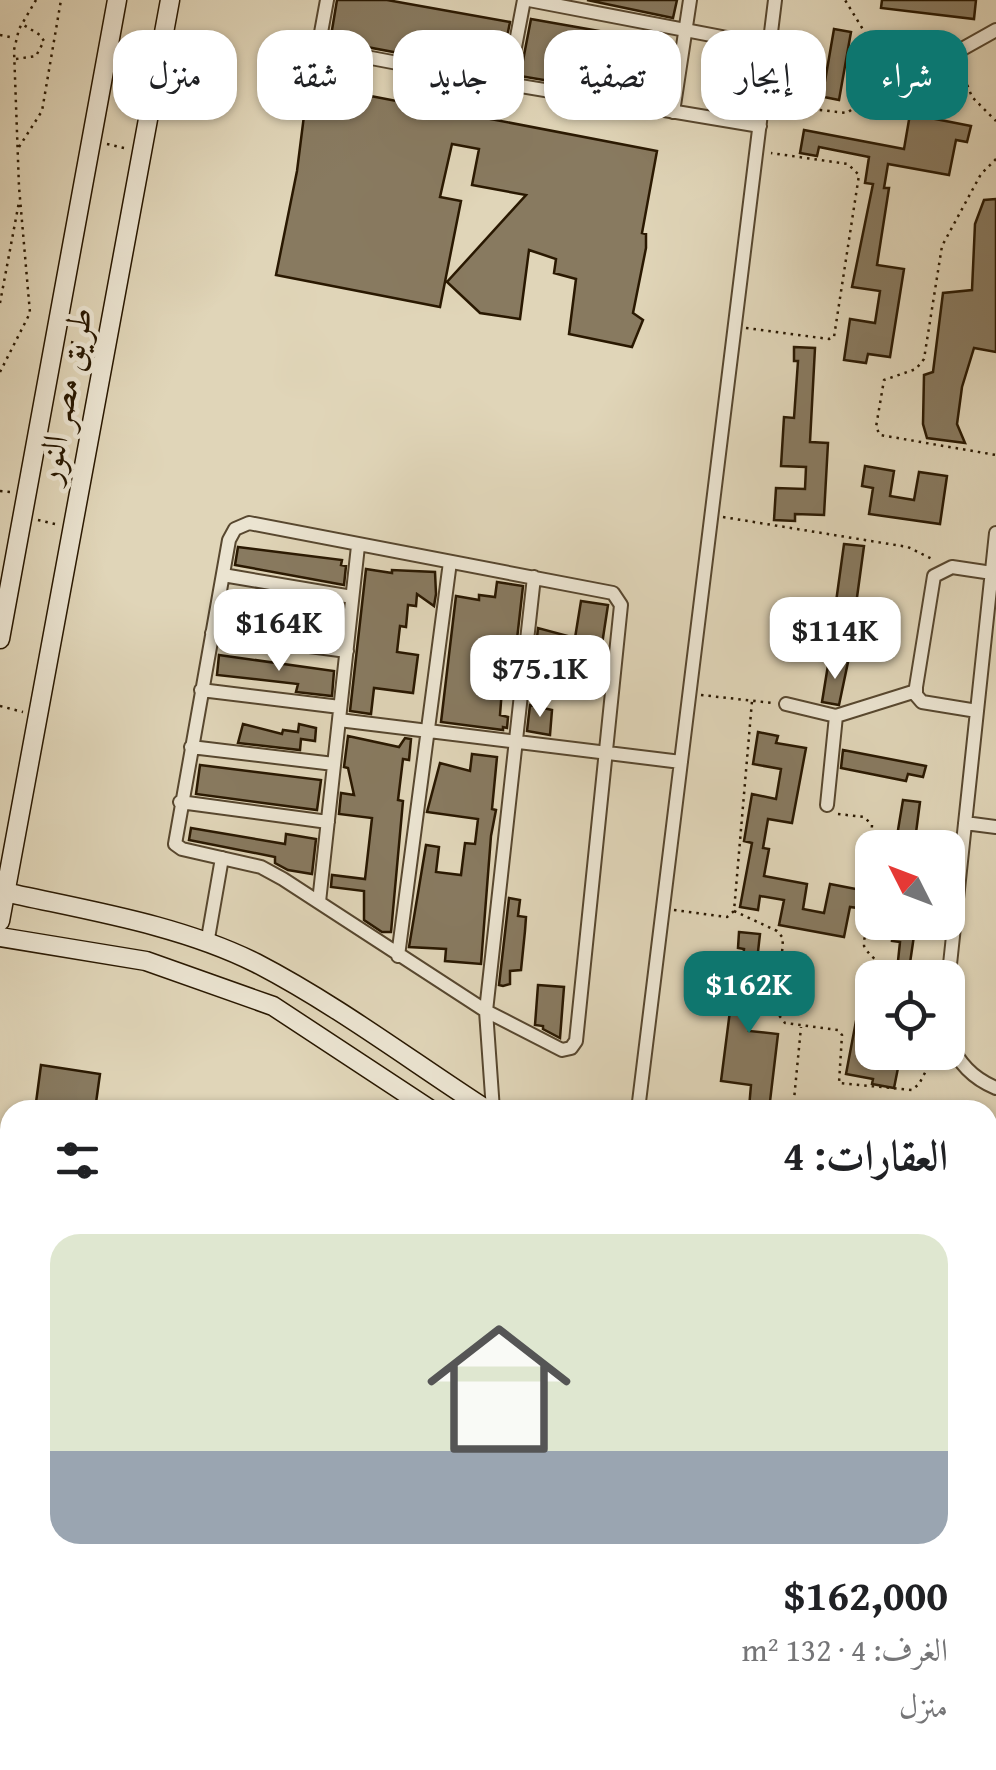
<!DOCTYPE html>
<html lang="ar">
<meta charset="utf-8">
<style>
:root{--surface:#fff;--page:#f2f2f2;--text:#202124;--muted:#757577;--accent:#0f766e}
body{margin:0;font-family:"Gentium Book Plus",Amiri,serif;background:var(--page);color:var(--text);direction:rtl;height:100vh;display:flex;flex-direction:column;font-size:38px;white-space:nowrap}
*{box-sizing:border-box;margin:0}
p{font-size:32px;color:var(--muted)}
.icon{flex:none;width:55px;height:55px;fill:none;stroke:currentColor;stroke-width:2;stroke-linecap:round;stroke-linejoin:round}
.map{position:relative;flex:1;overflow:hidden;direction:ltr}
.details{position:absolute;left:0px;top:1100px;width:998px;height:670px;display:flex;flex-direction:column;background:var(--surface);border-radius:30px 30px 0 0;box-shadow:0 2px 8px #0004;direction:rtl}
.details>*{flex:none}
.guide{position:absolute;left:30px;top:30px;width:938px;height:90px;direction:rtl;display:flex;gap:20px}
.needle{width:65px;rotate:312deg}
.buttons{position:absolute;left:855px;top:830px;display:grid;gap:20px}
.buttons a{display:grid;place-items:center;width:110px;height:110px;border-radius:20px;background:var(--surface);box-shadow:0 2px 8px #0004;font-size:50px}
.price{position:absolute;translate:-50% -85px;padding:0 22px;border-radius:20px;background:#fff;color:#222;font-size:32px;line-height:65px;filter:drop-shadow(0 2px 5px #0008)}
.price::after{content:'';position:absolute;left:50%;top:60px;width:30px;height:22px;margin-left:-15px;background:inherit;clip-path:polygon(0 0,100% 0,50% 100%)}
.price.selected{background:var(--accent);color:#fff}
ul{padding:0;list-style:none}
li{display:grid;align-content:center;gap:20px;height:530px;padding:0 50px}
li span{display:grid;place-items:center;height:310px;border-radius:30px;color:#555}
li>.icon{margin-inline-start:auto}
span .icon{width:180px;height:180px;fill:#fffc;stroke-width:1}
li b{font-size:42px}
h2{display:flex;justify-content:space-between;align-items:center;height:120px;padding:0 50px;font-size:42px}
.chip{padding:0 35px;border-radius:30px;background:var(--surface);box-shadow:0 2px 8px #0004;font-size:35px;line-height:90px}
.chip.selected{background:var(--accent);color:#fff}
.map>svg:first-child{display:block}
.building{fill:#887a60;stroke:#291801;stroke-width:2.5}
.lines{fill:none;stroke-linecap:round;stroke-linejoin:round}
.lane-casing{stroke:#57472f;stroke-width:10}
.street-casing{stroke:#57472f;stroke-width:16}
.secondary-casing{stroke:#291801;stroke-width:21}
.path{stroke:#291801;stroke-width:2.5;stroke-dasharray:2.5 5;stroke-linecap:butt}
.lane{stroke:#ebe4d1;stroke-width:6}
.street{stroke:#ebe4d1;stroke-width:12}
.secondary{stroke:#ebe4d1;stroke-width:18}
.labels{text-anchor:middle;stroke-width:9;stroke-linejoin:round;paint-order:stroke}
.street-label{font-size:35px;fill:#291801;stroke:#ebe4d1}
</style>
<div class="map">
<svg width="996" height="1770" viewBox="0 0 996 1770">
<rect width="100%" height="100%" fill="#e0d5b8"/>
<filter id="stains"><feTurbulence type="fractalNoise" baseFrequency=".002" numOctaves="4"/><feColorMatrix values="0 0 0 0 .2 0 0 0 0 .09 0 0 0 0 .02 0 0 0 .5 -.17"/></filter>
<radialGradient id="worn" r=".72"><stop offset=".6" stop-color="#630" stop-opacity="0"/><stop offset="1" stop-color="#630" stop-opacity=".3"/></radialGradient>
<!-- building -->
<path class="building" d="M337 0H387L510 22 500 72 335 41 331 36Z
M587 0H677L673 18Z
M882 0H976L974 19 881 8Z
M531 19 673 44 663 100 520 76Z
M834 29 851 32 839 100 819 96 822 80 825 81Z
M308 84 657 151 642 233 646 234V248L633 313 643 320 632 347 569 334 576 279 554 273 556 259 529 250 520 319 480 313 447 282 526 195 472 185 479 149 452 144 440 197 461 201 440 307 276 275 297 171Z
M910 114 971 126 967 142 956 140 949 175 888 164 884 188H889L877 265 904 269 890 357 868 354 866 363 844 360 850 319 875 323 880 291 852 287 873 184 865 183 869 157 819 147 817 156 800 153 804 130 904 149Z
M996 199V352L974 348 962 387 957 424 965 443 927 438 923 424 924 375 933 372 943 293 972 290 975 224 984 200Z
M794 347 815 348 810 442 828 443 824 515 795 514V521L774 520 776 488 805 489 806 467 781 466 784 417 794 418 798 361H794Z
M865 466 894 471 890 496 914 500 919 472 947 476 940 524 869 514 873 488 862 486Z
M844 544 864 546 852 634 832 631Z
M238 547 342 560 341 565 346 566 344 585 235 565Z
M366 569 392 573V570L435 572 436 594 434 606 417 594 416 606 408 605 406 627 400 626 397 652 418 655 413 693 374 688 371 714 350 711Z
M497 582 523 586 516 648 511 647 507 677H503L502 689 500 715 508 717 507 728 503 727V730L441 722 456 596 479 600V595L495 597Z
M230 601 341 613 338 640 292 634V628L269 626 268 630 228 625Z
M581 601 608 605 599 664 564 658 556 682 533 676 538 628 575 638Z
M219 655 334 671 332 696 296 692 298 684 217 675Z
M829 659 848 662 839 705 822 702Z
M530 705 552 710 550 735 527 731Z
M243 724 282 734 283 730 298 732 299 724 316 728 315 741 301 739 300 750 238 743Z
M758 732 778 736 776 743 806 748 792 823 768 819 763 848 769 849 764 876 807 884 803 909 824 913 830 884 861 890 858 908 850 907 844 937 779 925 784 900 760 896 758 910 740 907 752 843 744 841 752 794 776 799 781 769 753 764Z
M348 736 399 747 405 738 411 739 409 760 403 759 398 800 403 801 391 932H382L364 920V891L331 887 332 875 365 879 372 818 339 814 341 793 354 795 348 768 344 767Z
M843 750 926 766 923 777 908 774 906 781 841 768Z
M472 754 497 757 492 809 496 810 491 836 481 964 445 961 446 949 409 947 426 845 439 847 436 872 461 875 465 843 475 844 478 819 427 812 440 763 470 771Z
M200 765 321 780 317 810 196 794Z
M903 800 920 802 914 848H895Z
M191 828 285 844 286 834 316 839 312 874 288 870 275 863V857L189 840Z
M509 898 520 900 518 916 526 917 525 931 521 970 510 971V984L503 986 499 985Z
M894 922H916L910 963 898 961 900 942 892 941Z
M739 932 760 934 749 1031 778 1034 769 1110 749 1108 751 1085 721 1081 731 1003 737 1004 744 949 738 948Z
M538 985 564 987 560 1038 543 1029V1026L535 1025Z
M860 1000 872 1002V1053L900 1058 894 1088 872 1084 873 1079 846 1074Z
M41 1065 100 1074 95 1110H35Z"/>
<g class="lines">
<!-- lane casing -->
<g class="lane-casing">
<path id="lane" d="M0 1557 10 1558
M988 1757 996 1744
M462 1770 463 1760
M780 1770 787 1760
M812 1770 819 1760
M979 1770 986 1760"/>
</g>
<!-- street casing -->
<g class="street-casing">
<path id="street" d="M327 0 320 38 329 50 508 84 760 126
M529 0 769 46
M888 57 955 53 996 30
M508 84 524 0
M673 112 690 0
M249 523 613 593 621 605 576 1041 571 1048 562 1050 486 1011 283 879 261 867 182 849 175 844 229 540 235 529Z
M223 575 352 597
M212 633 347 651
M201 690 340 707
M786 704 836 716 916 691
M977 711 922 702 916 695V687L934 576 952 567 992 573
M339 720 681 762
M191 747 334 764
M180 802 328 822
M827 805 836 716
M965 823 996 827
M319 902 358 546
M207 944 222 858
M398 956 450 562
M948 983 996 533
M948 1040C959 1063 972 1078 996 1088
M493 1110 486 1011 534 577
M638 1110 775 0
M0 1623 10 1624
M0 1649 10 1650
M717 1760 731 1770
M760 1760 775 1770
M209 1770V1760
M234 1770 235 1760"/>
</g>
<!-- secondary casing -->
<g class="secondary-casing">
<path id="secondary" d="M0 639 117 0
M0 891C84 910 178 924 256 963 337 1005 411 1061 487 1110
M0 921 170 0
M0 937 146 961 273 1006 431 1110
M988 1447 996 1453
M988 1486 996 1492"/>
</g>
<!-- path -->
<path class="path" d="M0 35 14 38
M16 59 36 56 44 41 40 35 22 24
M959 64 972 97 996 121
M775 105 847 113 859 104 867 36 845 0
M107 144 124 148
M19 147 42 111 61 0
M996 159 981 174 942 246 924 359 916 369 884 380 876 427 880 435 996 455
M0 303 19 202
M746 328 829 339 834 337 859 175 848 164 771 153
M71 342 87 346
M0 372 30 313 19 187 14 50 19 29 36 0
M0 491 10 492
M723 517 908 547 934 560
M38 520 55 524
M701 695 773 703
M0 706 23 712
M838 814 864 817 872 825 864 946C879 973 910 971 937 974
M674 910 727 917 734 911 752 701
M734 911 777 931 783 938 778 1014 785 1023 838 1030 842 1035 839 1083 912 1090 919 1084 936 1052
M793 1110 801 1027
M988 1192H996
M988 1268 996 1270"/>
<!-- lane -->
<use href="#lane" class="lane"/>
<!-- street -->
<use href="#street" class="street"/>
<!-- secondary -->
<use href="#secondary" class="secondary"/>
</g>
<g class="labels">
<!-- street labels -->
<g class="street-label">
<text transform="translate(64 395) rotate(-79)" y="12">طريق مصر النور</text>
</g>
</g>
<rect width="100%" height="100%" filter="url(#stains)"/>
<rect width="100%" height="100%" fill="url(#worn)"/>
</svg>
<div class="buttons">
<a><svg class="needle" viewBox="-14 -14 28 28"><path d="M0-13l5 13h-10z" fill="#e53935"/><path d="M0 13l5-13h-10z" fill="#757577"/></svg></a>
<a><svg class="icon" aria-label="locate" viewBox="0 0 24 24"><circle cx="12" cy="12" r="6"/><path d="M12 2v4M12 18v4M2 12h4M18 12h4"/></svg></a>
</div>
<b class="price" style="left:279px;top:674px">$164K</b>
<b class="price" style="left:835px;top:682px">$114K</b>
<b class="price" style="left:540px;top:720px">$75.1K</b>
<b class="price selected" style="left:749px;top:1036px">$162K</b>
<div class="guide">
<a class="chip selected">شراء</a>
<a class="chip">إيجار</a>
<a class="chip">تصفية</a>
<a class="chip">جديد</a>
<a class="chip">شقة</a>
<a class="chip">منزل</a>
</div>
<section class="details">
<h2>العقارات: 4<svg class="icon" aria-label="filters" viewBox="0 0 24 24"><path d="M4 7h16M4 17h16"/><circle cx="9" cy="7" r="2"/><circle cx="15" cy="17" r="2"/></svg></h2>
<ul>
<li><span style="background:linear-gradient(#dfe7d0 70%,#9aa5b1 0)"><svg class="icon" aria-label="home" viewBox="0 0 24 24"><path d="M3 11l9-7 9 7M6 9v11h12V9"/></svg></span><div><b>$162,000</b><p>الغرف: 4 · 132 m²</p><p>منزل</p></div></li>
</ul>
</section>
</div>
